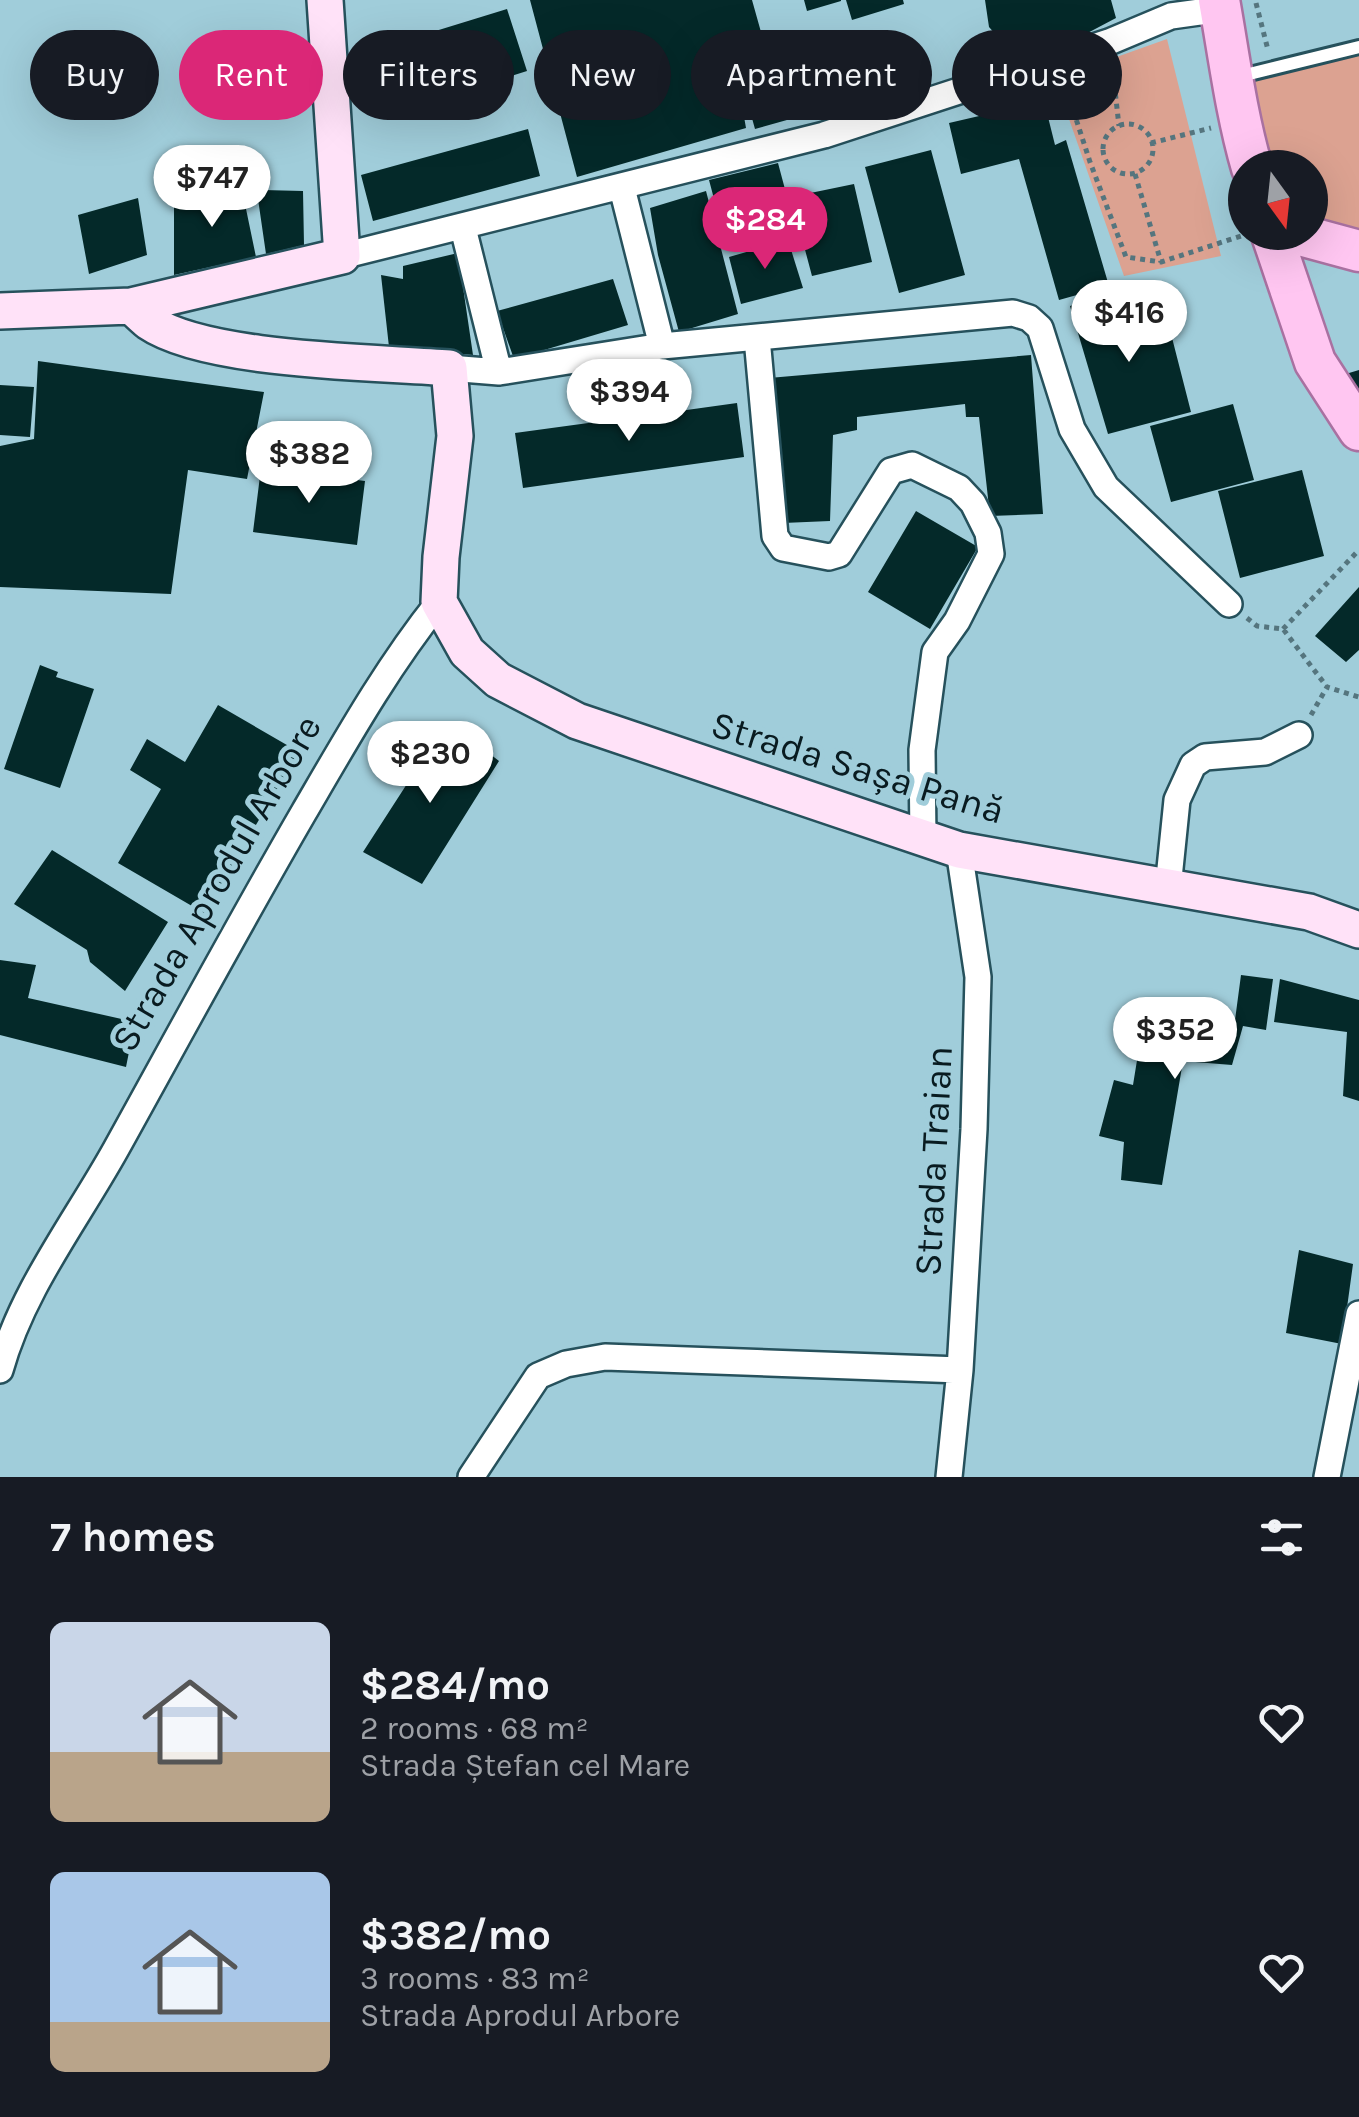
<!DOCTYPE html>
<meta charset="utf-8">
<style>
:root{--surface:#171b24;--page:#242831;--text:#f1f3f6;--muted:#9ea1a6;--accent:#db2777}
body{margin:0;font-family:Karla,sans-serif;background:var(--page);color:var(--text);height:100vh;display:flex;flex-direction:column;font-size:38px;white-space:nowrap}
*{box-sizing:border-box;margin:0}
p{font-size:32px;color:var(--muted)}
.icon{flex:none;width:55px;height:55px;fill:none;stroke:currentColor;stroke-width:2;stroke-linecap:round;stroke-linejoin:round}
.map{position:relative;height:1477px;overflow:hidden}
.sheet{display:flex;flex-direction:column;background:var(--surface);flex:1}
.sheet>*{flex:none}
.hud{position:absolute;left:30px;top:30px;width:1300px;height:90px;display:flex;gap:20px}
.needle{width:65px;rotate:165deg}
.buttons{position:absolute;left:1228px;top:150px;display:grid;gap:20px}
.buttons a{display:grid;place-items:center;width:100px;height:100px;border-radius:50%;background:var(--surface);box-shadow:0 10px 40px #0002;font-size:50px}
.price{position:absolute;translate:-50% -85px;padding:0 22px;border-radius:35px;background:#fff;color:#222;font-size:32px;line-height:65px;filter:drop-shadow(0 2px 5px #0008)}
.price::after{content:'';position:absolute;left:50%;top:60px;width:30px;height:22px;margin-left:-15px;background:inherit;clip-path:polygon(0 0,100% 0,50% 100%)}
.price.on{background:var(--accent);color:#fff}
ul{padding:0;list-style:none}
li{display:flex;align-items:center;gap:30px;height:250px;padding:0 50px}
li span{display:grid;place-items:center;flex:none;width:280px;height:200px;border-radius:15px;color:#555}
li>.icon{margin-inline-start:auto}
span .icon{width:120px;height:120px;fill:#fffc;stroke-width:1}
li b{font-size:42px}
h2{display:flex;justify-content:space-between;align-items:center;height:120px;padding:0 50px;font-size:42px}
.pill{padding:0 35px;border-radius:45px;background:var(--surface);box-shadow:0 10px 40px #0002;font-size:35px;line-height:90px}
.pill.on{background:var(--accent);color:#fff}
.map>svg:first-child{display:block}
.green{fill:#dca291}
.building{fill:#042929}
.lines{fill:none;stroke-linecap:round;stroke-linejoin:round}
.lane-casing{stroke:#26515c;stroke-width:18}
.street-casing{stroke:#26515c;stroke-width:30}
.secondary-casing{stroke:#26515c;stroke-width:40}
.primary-casing{stroke:#a971a1;stroke-width:45}
.path{stroke:#55757e;stroke-width:5;stroke-dasharray:5 5;stroke-linecap:butt}
.lane{stroke:#fff;stroke-width:12}
.street{stroke:#fff;stroke-width:25}
.secondary{stroke:#ffe2f8;stroke-width:35}
.primary{stroke:#ffc6f1;stroke-width:40}
.labels{text-anchor:middle;stroke-width:10;stroke-linejoin:round;paint-order:stroke}
.street-label{font-size:38px;fill:#091b20;stroke:#a0cdda}
</style>
<div class="map">
<svg width="1359" height="1477" viewBox="0 0 1359 1477">
<rect width="100%" height="100%" fill="#a0cdda"/>
<!-- green -->
<path class="green" d="M1167 39 1221 256 1124 276 1055 79Z
M1359 50V232L1310 220V168L1265 167 1250 77Z"/>
<!-- building -->
<path class="building" d="M530 0H752L770 64 737 77 746 128 577 177Z
M804 0H841V1L807 11Z
M846 0H903L904 4 852 20Z
M985 0H1111L1116 18 1080 37 1006 46 989 27Z
M507 9 527 71 384 116 364 53Z
M839 59 851 102 755 129 743 86Z
M1044 101 1055 145 1066 140 1109 286 1059 300 1019 159 961 174 949 123Z
M528 129 540 176 373 221 361 175Z
M931 150 965 275 899 293 865 167Z
M778 163 794 223 725 240 709 180Z
M240 180 256 257 174 275V203L200 204 203 188Z
M854 184 872 262 812 276 791 197Z
M263 190 303 191 304 245 266 254 258 199Z
M706 191 738 314 679 332 658 255 650 208Z
M138 198 147 255 89 274 78 215Z
M788 240 803 288 741 304 729 257Z
M458 253 473 355 389 347 381 275 403 279V266Z
M613 279 628 325 514 359 497 311Z
M1123 290 1135 334 1169 326 1191 412 1108 434 1070 306Z
M1031 355 1043 514 990 516 979 417H966L965 404 857 417V430L833 435 830 521 783 523 769 378Z
M38 361 264 392 247 479 188 470 171 594 0 587V446L34 439Z
M1359 370V416L1339 376Z
M0 385 34 387 30 437 0 435Z
M627 402 629 418 737 403 744 457 523 488 515 433 603 421 601 406Z
M1233 404 1254 480 1171 502 1150 426Z
M261 468 365 481 357 545 253 532Z
M1302 470 1324 556 1240 578 1218 491Z
M916 511 978 547 930 629 868 592Z
M1359 587V650L1346 662 1315 636Z
M40 665 58 672 56 677 94 689 60 788 4 769Z
M218 705 299 752 204 913 118 863 161 789 130 770 147 739 185 762Z
M416 742 465 746 486 751 499 761 422 884 363 852 414 773 399 767Z
M52 850 168 922 125 991 90 962 87 950 14 904Z
M0 960 36 965 28 998 135 1022 126 1067 0 1035Z
M1241 975 1273 979 1266 1030 1243 1026 1232 1065 1183 1061 1162 1185 1121 1180 1124 1142 1099 1136 1114 1080 1133 1085 1139 1048 1171 1054 1172 1030 1192 1033 1194 1015 1235 1020Z
M1280 979 1359 1000V1101L1343 1096 1347 1032 1274 1022Z
M1299 1250 1353 1264 1342 1344 1286 1333Z"/>
<g class="lines">
<!-- lane casing -->
<g class="lane-casing">
<path id="lane" d="M1237 77 1359 47"/>
</g>
<!-- street casing -->
<g class="street-casing">
<path id="street" d="M622 188 662 346
M463 228 499 372
M342 256 824 135 1109 42 1171 16 1221 9
M757 338 775 536 783 548 829 557 839 554 891 471 912 465 959 488 973 503 988 533 991 554 957 621 935 652 922 750 923 840
M449 368 499 372 662 346 1013 313 1029 318 1040 328 1072 429 1106 487 1229 604
M1168 888 1177 800 1193 765 1205 757 1265 752 1299 735
M0 1370C22 1290 76 1221 116 1149 178 1037 239 924 304 812 346 740 387 667 439 602
M471 1477 538 1376 566 1364 605 1357 960 1370
M949 1477 960 1370 974 1129 978 977 959 850
M1327 1477 1359 1314"/>
</g>
<!-- secondary casing -->
<g class="secondary-casing">
<path id="secondary" d="M131 306C137 311 143 317 149 322 206 361 375 362 449 368L455 436 441 557 439 602 467 652 498 680 577 721 959 850 1309 912 1359 930
M0 311 131 306 342 256 325 0"/>
</g>
<!-- primary casing -->
<g class="primary-casing">
<path id="primary" d="M1219 0C1229 56 1236 113 1252 168
M1271 232 1315 362 1359 430
M1289 232 1359 251"/>
</g>
<!-- path -->
<path class="path" d="M1256 3 1268 50
M1112 64 1119 126
M1064 82 1090 162 1126 257 1161 262 1241 236
M1103 149a25 25 0 1 1 50 0a25 25 0 1 1-50 0Z
M1151 143 1211 128
M1135 174 1161 262
M1247 618 1257 626 1283 629 1327 687
M1283 629 1359 550
M1311 715 1327 687 1359 697"/>
<!-- lane -->
<use href="#lane" class="lane"/>
<!-- street -->
<use href="#street" class="street"/>
<!-- secondary -->
<use href="#secondary" class="secondary"/>
<!-- primary -->
<use href="#primary" class="primary"/>
</g>
<g class="labels">
<!-- street labels -->
<g class="street-label">
<text transform="translate(858 767) rotate(17)" y="13">Strada Sașa Pană</text>
<text transform="translate(216 883) rotate(-60)" y="13">Strada Aprodul Arbore</text>
<text transform="translate(933 1161) rotate(-87)" y="13">Strada Traian</text>
</g>
</g>
</svg>
<div class="buttons">
<a><svg class="needle" viewBox="-14 -14 28 28"><path d="M0-13l5 13h-10z" fill="#e53935"/><path d="M0 13l5-13h-10z" fill="#9ea1a6"/></svg></a>
</div>
<b class="price" style="left:212px;top:230px">$747</b>
<b class="price on" style="left:765px;top:272px">$284</b>
<b class="price" style="left:1129px;top:365px">$416</b>
<b class="price" style="left:629px;top:444px">$394</b>
<b class="price" style="left:309px;top:506px">$382</b>
<b class="price" style="left:430px;top:806px">$230</b>
<b class="price" style="left:1175px;top:1082px">$352</b>
<div class="hud">
<a class="pill">Buy</a>
<a class="pill on">Rent</a>
<a class="pill">Filters</a>
<a class="pill">New</a>
<a class="pill">Apartment</a>
<a class="pill">House</a>
</div>
</div>
<section class="sheet">
<h2>7 homes<svg class="icon" aria-label="filters" viewBox="0 0 24 24"><path d="M4 7h16M4 17h16"/><circle cx="9" cy="7" r="2"/><circle cx="15" cy="17" r="2"/></svg></h2>
<ul>
<li><span style="background:linear-gradient(#c9d6e8 65%,#b9a48a 0)"><svg class="icon" aria-label="home" viewBox="0 0 24 24"><path d="M3 11l9-7 9 7M6 9v11h12V9"/></svg></span><div><b>$284/mo</b><p>2 rooms · 68 m²</p><p>Strada Ștefan cel Mare</p></div><svg class="icon" aria-label="heart" viewBox="0 0 24 24"><path d="M12 20l-8-8c-3-5 5-10 8-4 3-6 11-1 8 4z"/></svg></li>
<li><span style="background:linear-gradient(#a9c7e8 75%,#b9a48a 0)"><svg class="icon" aria-label="home" viewBox="0 0 24 24"><path d="M3 11l9-7 9 7M6 9v11h12V9"/></svg></span><div><b>$382/mo</b><p>3 rooms · 83 m²</p><p>Strada Aprodul Arbore</p></div><svg class="icon" aria-label="heart" viewBox="0 0 24 24"><path d="M12 20l-8-8c-3-5 5-10 8-4 3-6 11-1 8 4z"/></svg></li>
</ul>
</section>
